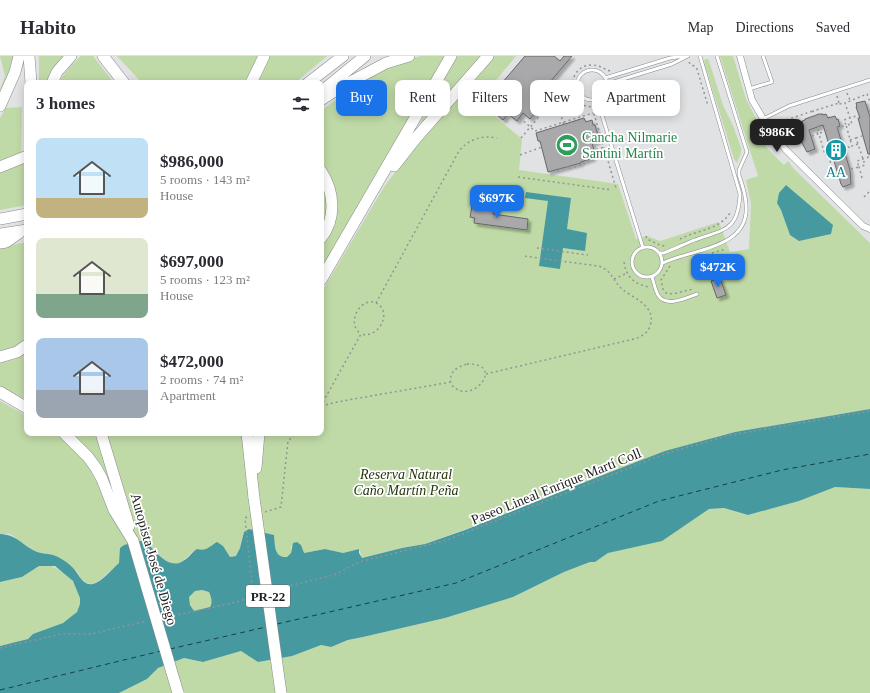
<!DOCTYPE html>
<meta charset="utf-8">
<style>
:root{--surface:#fff;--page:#f7f7f7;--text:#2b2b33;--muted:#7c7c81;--line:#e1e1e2;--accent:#1a73e8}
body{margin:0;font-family:"Times New Roman",serif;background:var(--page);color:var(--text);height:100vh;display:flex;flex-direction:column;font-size:15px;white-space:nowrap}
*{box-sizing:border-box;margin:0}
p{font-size:13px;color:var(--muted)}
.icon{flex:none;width:22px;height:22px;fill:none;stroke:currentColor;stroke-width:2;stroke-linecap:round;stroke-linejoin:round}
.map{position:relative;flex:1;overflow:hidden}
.drawer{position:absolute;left:24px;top:24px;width:300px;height:356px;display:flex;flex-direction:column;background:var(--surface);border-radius:8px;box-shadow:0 2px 10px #0003}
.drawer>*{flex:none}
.hud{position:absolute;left:336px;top:24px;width:380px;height:36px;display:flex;gap:8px}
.price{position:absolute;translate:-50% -34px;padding:0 9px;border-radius:8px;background:var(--accent);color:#fff;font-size:13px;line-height:26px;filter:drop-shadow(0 1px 2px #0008)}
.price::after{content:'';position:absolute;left:50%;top:24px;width:12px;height:9px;margin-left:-6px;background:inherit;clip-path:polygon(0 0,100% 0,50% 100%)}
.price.selected{background:#222;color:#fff}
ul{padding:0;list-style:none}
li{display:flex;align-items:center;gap:12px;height:100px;padding:0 12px}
li span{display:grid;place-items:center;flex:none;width:112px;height:80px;border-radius:8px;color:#555}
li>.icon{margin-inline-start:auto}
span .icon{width:48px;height:48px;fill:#fffc;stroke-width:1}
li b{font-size:17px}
h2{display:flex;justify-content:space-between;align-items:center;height:48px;padding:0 12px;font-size:17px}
.tag{padding:0 14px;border-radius:8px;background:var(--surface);box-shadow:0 2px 10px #0003;font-size:14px;line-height:36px}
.tag.selected{background:var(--accent);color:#fff}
header{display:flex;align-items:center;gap:24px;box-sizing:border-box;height:56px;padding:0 20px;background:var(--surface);border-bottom:1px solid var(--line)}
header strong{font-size:19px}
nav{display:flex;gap:22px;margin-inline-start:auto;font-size:14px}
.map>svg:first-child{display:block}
.green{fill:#c0daa7}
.water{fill:#4799a0;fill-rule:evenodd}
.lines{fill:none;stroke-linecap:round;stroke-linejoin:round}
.ferry{stroke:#194043;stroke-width:1;stroke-dasharray:5 4;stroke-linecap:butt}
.building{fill:#a9a9ab;stroke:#68686a;filter:url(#shadow)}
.lane-casing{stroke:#898a8d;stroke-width:4}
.street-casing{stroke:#898a8d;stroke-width:7}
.highway-casing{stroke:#898a8d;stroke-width:12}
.path{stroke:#939496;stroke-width:1.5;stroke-dasharray:2 3;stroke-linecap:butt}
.lane{stroke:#fff;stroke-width:3}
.street{stroke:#fff;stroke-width:6}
.highway{stroke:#fff;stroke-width:11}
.highway-bridge-casing{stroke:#898a8d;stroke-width:12;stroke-linecap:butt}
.highway-bridge{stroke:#fff;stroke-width:11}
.labels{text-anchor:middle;stroke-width:3.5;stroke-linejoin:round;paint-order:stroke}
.shield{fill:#fff;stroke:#646465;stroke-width:1}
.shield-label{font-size:13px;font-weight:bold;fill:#222223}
.leisure-label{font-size:14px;fill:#27864d;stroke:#fff;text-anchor:start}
.culture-label{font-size:14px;fill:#0d838f;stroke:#fff}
.park-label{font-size:14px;font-style:italic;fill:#24350d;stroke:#fff}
.street-label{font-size:14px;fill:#222223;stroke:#fff}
</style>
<header>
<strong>Habito</strong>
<nav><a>Map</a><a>Directions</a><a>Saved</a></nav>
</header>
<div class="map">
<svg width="870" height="637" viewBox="0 0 870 637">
<defs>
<filter id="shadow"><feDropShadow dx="3" dy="3" stdDeviation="1" flood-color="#0004"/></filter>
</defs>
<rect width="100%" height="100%" fill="#e0e2e4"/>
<!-- green -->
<path class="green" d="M0 0H16L0 44V33L5 20Z
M39 0H64L53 13 46 27H39Z
M81 0H93L114 27H58L69 12Z
M117 0H260L246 27H142Z
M268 0H327L295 27H255Z
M421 0H445L321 215V55L365 21 390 8Z
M456 0H483L419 69Z
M494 0H516L478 46 522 83 519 114 618 128 636 183 647 180 660 185 719 166 730 196 749 193 751 148 746 124 758 120 720 0H733L746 43 760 70 755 75C763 88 773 99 784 109L788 105 794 113 870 187V353L735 376 719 380 425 488 402 492 362 502 359 493 343 497 325 493 303 497 302 495 291 490V497L287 501C274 502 275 489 273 479L249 473 244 476 240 492 236 500 230 501 227 497 213 488 208 493 192 496 182 506 176 508H170L165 505 144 484 120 500 119 507 98 526 92 528 85 527 81 523 77 515 62 504 53 499 36 496 10 478H0V345L27 360V377H321V237L384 131 414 91Z
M705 3H708L709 5 723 49 734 72 741 92V97L737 107 734 103 704 6Z
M22 51 21 97 0 106V62L6 52Z
M27 104V149L0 154V115Z
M27 186V344L0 330V307L16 303 11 293 0 295V191Z
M835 431 870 433V637H119L147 623 158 612 184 602 203 606 241 595 258 606 321 589 331 591 349 584 363 581 445 562 513 541 564 516 590 506H595L608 497 630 491 697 460 709 453 724 452 748 459 799 445Z
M47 509C58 511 70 520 76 530 93 560 58 569 37 577 33 578 31 582 27 583 19 587 9 588 0 590V526L22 521 39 510Z
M195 534H202L209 536C211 541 213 546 210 551L194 555 190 549 189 541Z"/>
<!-- water -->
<path class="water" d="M786 129 833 169 831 178 799 185 790 179 781 154 777 147 779 137Z
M526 136 571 142 567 173 587 177 585 195 563 192 560 213 539 210 548 145 525 142Z
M870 353V433L835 431 799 445 748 459 724 452 709 453 662 485 608 497 595 506H590L564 516 513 541 445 562 363 581 348 584 331 591 321 589 292 600 258 606 241 595 203 606 184 602 158 612 147 623 119 637H0V590L28 583 33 578 63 567 77 556 80 548V542L73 525 55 510H39L22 521 0 526V478C17 479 21 488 35 495 40 498 47 497 53 499 59 501 66 505 71 510 79 516 81 530 93 528 102 526 112 513 119 507L120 492 124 489 144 484C154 493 168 515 183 505 189 502 192 496 197 493 206 496 210 490 217 486L223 490 230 501 236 500 240 492 244 476 249 473 274 479C275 489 274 502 287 501L291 497 293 487 297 486 301 489 304 497 325 493 343 497 359 493V497L362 502 402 492 425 488 465 474 608 417 665 395 735 376ZM202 534 209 536C211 541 213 546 210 551L194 555 190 549 189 541 195 535Z"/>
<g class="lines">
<!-- ferry -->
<path class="ferry" d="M277 568 456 527 659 445 782 414 870 398
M170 593 266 571
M0 634 161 595"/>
</g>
<!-- building -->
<path class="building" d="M525 0H554L560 5 564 0H572L550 26 559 34 562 39 561 43 555 47 546 44 530 63 523 57 517 65 508 58 503 64 484 48Z
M865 45 870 61V98H868L858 62H860L856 51H857L856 47Z
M819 58H823V59L826 58 828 62 835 60 837 64 838 63 840 70 837 71 850 114 851 128 843 131 841 128 823 69 809 74 815 93 807 96 800 83 798 84 795 73 803 70 802 65 805 64V63Z
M584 62 586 66 592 64 593 69H595L598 79 597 80 598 85 592 87 594 94 590 95 593 102 581 106V107L548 116 540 85H538L536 77Z
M472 150 494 153 493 158 528 163 527 174 474 167 475 162 470 161Z
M720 222 726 239 717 242 711 225Z"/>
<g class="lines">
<!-- lane casing -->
<g class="lane-casing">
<path id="lane" d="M577 29a15 15 0 1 1 30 0a15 15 0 1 1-30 0Z
M605 22 670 2 685 0
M607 28 672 8 688 0
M749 33 772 26 763 0
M597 43 643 192
M763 63 789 50 870 24
M632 206a15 15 0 1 1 30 0a15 15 0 1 1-30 0Z
M659 197H664C673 193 683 189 692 185 723 173 738 177 740 138L700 0
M663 207C691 193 750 193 746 149 746 139 742 128 739 119V114L747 96 717 0
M652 221C654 227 655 234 658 239 666 252 686 242 697 238"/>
</g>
<!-- street casing -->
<g class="street-casing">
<path id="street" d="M740 0 752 44 771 76 786 94 863 170 870 173"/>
</g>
<!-- highway casing -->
<g class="highway-casing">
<path id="highway" d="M29 0 31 27
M103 0 124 27
M52 27 57 16 71 0
M251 27 264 0
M308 27 343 0
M321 36 365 0
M321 44 339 32 386 7 409 0
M0 50 15 16 19 0
M394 110 416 82 488 0
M0 111 27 100
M321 115C334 135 337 162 321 182
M0 163 27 158
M0 178 27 174
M0 187 6 186 19 177
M321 224 451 0
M0 301 17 296 27 289
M0 336 27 352
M64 377 88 401 96 412 102 423 114 454 133 485
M101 377 129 470
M247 377 254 442
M256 412 259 377"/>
</g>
<!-- path -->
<path class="path" d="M689 6 690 8 694 10 697 13 708 50
M610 15C604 13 599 9 592 9 572 9 566 34 580 47 583 50 587 50 592 51L616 132
M847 37 850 44
M837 40 839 47
M557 47 564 69
M869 55H870
M815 61 813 55 839 47V48L845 47
M520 62 535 75 593 57
M777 67 813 55
M818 69 819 74 816 75 818 78H819L825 99 828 98 834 118 839 117
M837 72 846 69 844 64 859 59
M820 77 827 75
M812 80 818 78
M521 82 548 50 556 52C564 50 569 45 567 36L572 34
M856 82 862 80
M850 84 856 82 858 88
M843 93 852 90
M825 96H827L828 98 832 96
M520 99 542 91
M851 113 859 111 857 105 869 101
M557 115 568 111V113L584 108V107L594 103 592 95 604 91
M518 121 612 134
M862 122 859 111 865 109 858 88 852 90 846 69 852 68 845 47 867 38 870 46
M864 141 870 135
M646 180 647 183 662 190 667 189
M680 183C697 174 721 174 731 155
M537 192 588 199
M712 197 726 193
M624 206C626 221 635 229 650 231
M670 210 661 224 663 233 666 237 673 238 693 233
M614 223 627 217
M376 247 459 95C469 83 482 79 497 82
M467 308C508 307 470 353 451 328 448 316 457 311 467 308Z
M486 318 634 283C641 281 648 277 650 270 657 250 634 243 622 233 613 225 611 213 598 210L524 200
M322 351 324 344 361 278C378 283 392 258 378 248 363 238 344 266 361 278
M322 352 328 348 348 344 451 326
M265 456 281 451 288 385 296 377
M247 461 245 462 253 538
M276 533 334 519 359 506 447 484 667 397 731 379 870 355
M164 562 241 545 253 538 259 537
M0 592 62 578H91L147 565"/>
<!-- lane -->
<use href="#lane" class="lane"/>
<!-- street -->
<use href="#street" class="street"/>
<!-- highway -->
<use href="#highway" class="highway"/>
<!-- highway-bridge casing -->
<g class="highway-bridge-casing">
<path id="highway-bridge" d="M254 442 281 637
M133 485 178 637"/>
</g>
<!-- highway-bridge -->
<use href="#highway-bridge" class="highway-bridge"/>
</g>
<!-- icons -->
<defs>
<g id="stadium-disc" transform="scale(1.15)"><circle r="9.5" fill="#2e9e5b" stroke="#fff"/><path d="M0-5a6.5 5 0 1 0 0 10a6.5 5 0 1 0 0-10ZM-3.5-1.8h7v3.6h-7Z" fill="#fff"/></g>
<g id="building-disc" transform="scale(1.15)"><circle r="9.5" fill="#0f9aa8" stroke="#fff"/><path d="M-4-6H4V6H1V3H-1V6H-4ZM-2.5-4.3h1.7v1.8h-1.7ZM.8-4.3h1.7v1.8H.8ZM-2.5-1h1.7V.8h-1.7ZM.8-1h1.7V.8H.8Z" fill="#fff"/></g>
</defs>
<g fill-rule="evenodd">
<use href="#stadium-disc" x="567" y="89"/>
<use href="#building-disc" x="836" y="94"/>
</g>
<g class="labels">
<!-- shield labels -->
<rect class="shield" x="246" y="529" width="44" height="22" rx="3"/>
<g class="shield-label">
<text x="268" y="545">PR-22</text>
</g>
<!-- leisure labels -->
<g class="leisure-label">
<text x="582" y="86">Cancha Nilmarie<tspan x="582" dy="16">Santini Martín</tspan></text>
</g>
<!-- culture labels -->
<g class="culture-label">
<text x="836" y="121">AA</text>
</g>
<!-- park labels -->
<g class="park-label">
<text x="406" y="423">Reserva Natural<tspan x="406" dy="16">Caño Martín Peña</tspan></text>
</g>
<!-- street labels -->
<g class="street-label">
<text transform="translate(556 430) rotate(-22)" y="5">Paseo Lineal Enrique Martí Coll</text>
<text transform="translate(154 503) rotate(74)" y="5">Autopista José de Diego</text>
</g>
</g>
</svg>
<b class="price selected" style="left:777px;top:97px">$986K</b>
<b class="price" style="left:497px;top:163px">$697K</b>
<b class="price" style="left:718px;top:232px">$472K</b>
<div class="hud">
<a class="tag selected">Buy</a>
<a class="tag">Rent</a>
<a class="tag">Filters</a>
<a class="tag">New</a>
<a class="tag">Apartment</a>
</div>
<section class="drawer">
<h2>3 homes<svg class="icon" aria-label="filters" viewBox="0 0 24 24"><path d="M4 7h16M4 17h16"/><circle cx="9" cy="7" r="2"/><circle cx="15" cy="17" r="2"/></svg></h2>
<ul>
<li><span style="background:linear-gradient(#bfe0f5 75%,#c2b280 0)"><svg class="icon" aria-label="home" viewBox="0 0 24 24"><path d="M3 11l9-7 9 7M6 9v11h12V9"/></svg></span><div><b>$986,000</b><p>5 rooms · 143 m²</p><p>House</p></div></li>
<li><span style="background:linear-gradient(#dfe7d0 70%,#7fa58c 0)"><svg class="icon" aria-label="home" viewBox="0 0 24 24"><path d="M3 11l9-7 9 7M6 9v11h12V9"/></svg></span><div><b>$697,000</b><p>5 rooms · 123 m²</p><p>House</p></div></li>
<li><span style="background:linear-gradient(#a9c7e8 65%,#9aa5b1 0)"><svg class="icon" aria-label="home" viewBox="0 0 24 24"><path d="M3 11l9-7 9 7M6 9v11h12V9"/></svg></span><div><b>$472,000</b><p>2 rooms · 74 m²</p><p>Apartment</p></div></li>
</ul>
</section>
</div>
